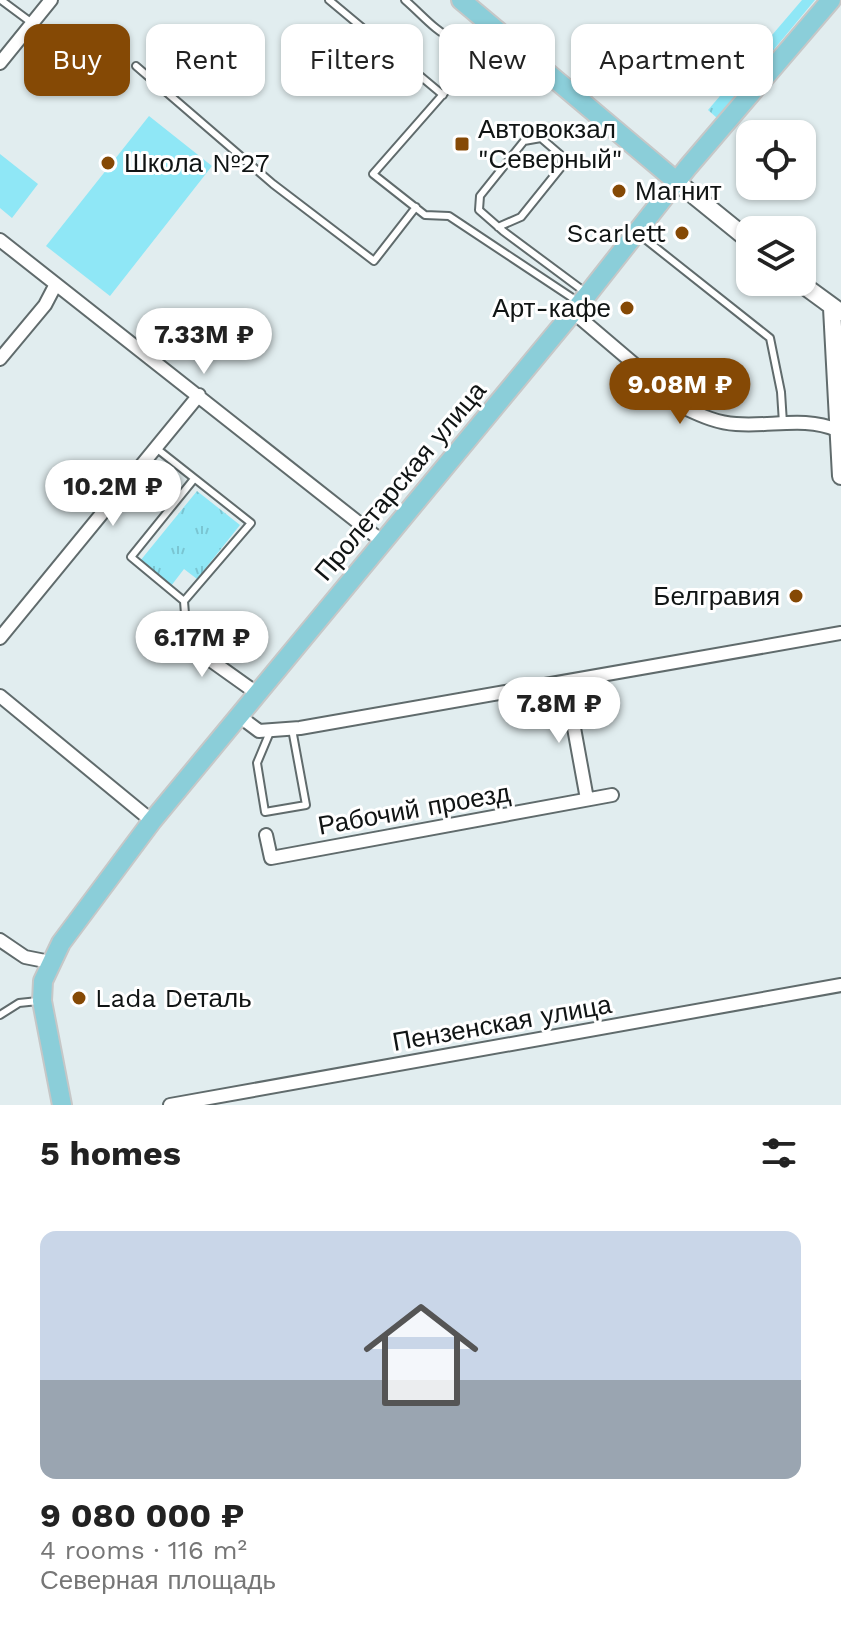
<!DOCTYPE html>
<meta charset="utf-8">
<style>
:root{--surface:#fff;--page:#f6f6f6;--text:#222;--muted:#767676;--accent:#854905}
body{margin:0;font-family:"Work Sans",sans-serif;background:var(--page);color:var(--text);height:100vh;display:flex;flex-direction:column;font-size:30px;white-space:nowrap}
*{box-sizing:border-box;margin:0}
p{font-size:26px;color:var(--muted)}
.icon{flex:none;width:44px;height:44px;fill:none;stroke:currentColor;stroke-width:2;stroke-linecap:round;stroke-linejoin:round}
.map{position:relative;height:1105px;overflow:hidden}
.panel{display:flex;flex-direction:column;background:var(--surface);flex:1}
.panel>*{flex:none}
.banner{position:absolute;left:24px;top:24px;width:794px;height:72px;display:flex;gap:16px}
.controls{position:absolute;left:736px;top:120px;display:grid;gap:16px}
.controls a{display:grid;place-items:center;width:80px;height:80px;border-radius:16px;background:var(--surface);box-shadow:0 2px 6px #0004;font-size:40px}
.price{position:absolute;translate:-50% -68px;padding:0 18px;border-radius:28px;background:#fff;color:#222;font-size:26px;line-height:52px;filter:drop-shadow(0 2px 4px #0008)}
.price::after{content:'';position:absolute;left:50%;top:48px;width:24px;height:18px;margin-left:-12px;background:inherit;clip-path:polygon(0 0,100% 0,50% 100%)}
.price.on{background:var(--accent);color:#fff}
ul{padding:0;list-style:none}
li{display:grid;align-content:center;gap:16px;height:424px;padding:0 40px}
li span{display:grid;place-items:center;height:248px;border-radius:16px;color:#555}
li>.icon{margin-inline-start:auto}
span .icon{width:144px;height:144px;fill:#fffc;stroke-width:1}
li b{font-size:34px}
h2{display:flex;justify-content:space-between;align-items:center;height:96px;padding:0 40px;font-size:34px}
.chip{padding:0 28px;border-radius:16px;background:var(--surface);box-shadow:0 2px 6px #0004;font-size:28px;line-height:72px}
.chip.on{background:var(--accent);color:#fff}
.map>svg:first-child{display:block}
.grass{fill:url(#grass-tufts)}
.green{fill:#8fe7f6}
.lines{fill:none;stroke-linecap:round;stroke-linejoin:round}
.lane-casing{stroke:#606b6c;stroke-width:10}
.street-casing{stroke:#606b6c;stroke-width:16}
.secondary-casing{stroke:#606b6c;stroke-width:20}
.primary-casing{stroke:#c6c7c7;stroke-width:22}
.lane{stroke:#fff;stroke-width:6}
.street{stroke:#fff;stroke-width:12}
.secondary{stroke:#fff;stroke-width:16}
.primary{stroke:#8bced9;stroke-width:18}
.poi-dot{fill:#854905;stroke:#fff;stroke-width:3}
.labels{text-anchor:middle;stroke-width:6;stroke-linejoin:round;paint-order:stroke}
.poi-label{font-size:26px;fill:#101414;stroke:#fff;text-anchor:start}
.street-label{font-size:26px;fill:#101414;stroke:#fff}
</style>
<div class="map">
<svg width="841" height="1105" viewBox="0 0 841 1105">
<defs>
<pattern id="grass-tufts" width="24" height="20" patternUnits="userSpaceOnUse" patternTransform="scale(2)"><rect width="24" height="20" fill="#8fe7f6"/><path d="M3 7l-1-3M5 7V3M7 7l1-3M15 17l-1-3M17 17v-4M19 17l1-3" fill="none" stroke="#7ac5d2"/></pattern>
</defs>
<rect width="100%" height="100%" fill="#e1edef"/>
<!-- grass -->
<path class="grass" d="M802 0H815L717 118 708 110Z
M197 491 240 525 197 579 184 569 171 586 140 561Z"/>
<!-- green -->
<path class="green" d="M149 116 212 166 110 296 46 246Z
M0 154 38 184 12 218 0 208Z"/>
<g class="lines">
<!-- lane casing -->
<g class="lane-casing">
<path id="lane" d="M1 0 32 23
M329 0 443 95
M405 0C434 25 452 55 492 35
M495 35 373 174 425 215 449 216 577 301
M136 66 273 184 374 261 416 207
M498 227 521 217 562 166 563 157 541 138 524 141 480 196 479 210 503 231 585 292
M640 235 770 338 781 392 783 423
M156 448 251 523 184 601 185 614 171 632
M184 601 131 557 194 479
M270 732 257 763 265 812 306 805 292 729
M0 1015 19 1003 38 1001"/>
</g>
<!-- street casing -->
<g class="street-casing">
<path id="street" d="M0 63 51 0
M0 240 383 542
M573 312 687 409C702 416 718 423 736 424 770 427 805 416 837 430
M0 359 45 305 56 284
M171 632 258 694
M0 638 199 395
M566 684 587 799
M0 696 152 821
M239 716 259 731 300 728 841 633
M266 835 271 858 612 795
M0 940 25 957 50 962
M170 1105 841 985"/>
</g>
<!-- secondary casing -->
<g class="secondary-casing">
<path id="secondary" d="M676 181 750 241
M799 282 840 312
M832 308 841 476"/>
</g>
<!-- primary casing -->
<g class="primary-casing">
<path id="primary" d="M461 0 676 181
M62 1105 42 1001 43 981 61 943 152 821 588 294 688 167 831 0"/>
</g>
<!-- lane -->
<use href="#lane" class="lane"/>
<!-- street -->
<use href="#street" class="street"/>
<!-- secondary -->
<use href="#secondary" class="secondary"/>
<!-- primary -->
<use href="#primary" class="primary"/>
</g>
<!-- markers -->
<g class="poi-dot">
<rect x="454" y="136" width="16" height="16" rx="4"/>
<circle cx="108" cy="163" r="8"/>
<circle cx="619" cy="191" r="8"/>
<circle cx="682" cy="233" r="8"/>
<circle cx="627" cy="308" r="8"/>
<circle cx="796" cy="596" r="8"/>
<circle cx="79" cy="998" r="8"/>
</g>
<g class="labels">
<!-- poi labels -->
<g class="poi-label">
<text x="478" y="138">Автовокзал<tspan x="478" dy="30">"Северный"</tspan></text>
<text x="124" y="172">Школа №27</text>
<text x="635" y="200">Магнит</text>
<text x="666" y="242" text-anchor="end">Scarlett</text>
<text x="611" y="317" text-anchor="end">Арт-кафе</text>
<text x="780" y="605" text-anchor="end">Белгравия</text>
<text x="95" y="1007">Lada Dеталь</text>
</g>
<!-- street labels -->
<g class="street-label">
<text transform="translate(400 481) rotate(-50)" y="9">Пролетарская улица</text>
<text transform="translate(414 809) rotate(-10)" y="9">Рабочий проезд</text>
<text transform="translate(502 1023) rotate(-10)" y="9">Пензенская улица</text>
</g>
</g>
</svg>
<div class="controls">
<a><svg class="icon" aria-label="locate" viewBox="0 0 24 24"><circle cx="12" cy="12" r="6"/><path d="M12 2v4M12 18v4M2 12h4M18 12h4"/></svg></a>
<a><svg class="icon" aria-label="layers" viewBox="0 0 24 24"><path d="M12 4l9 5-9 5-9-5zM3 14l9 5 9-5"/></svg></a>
</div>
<b class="price" style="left:204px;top:376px">7.33M ₽</b>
<b class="price on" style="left:680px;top:426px">9.08M ₽</b>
<b class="price" style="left:113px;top:528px">10.2M ₽</b>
<b class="price" style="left:202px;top:679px">6.17M ₽</b>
<b class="price" style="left:559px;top:745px">7.8M ₽</b>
<div class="banner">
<a class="chip on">Buy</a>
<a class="chip">Rent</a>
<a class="chip">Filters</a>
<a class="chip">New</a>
<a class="chip">Apartment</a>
</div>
</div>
<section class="panel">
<h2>5 homes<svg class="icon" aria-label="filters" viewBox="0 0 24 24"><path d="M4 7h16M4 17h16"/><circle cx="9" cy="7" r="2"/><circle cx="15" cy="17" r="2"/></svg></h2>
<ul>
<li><span style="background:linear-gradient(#c9d6e8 60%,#9aa5b1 0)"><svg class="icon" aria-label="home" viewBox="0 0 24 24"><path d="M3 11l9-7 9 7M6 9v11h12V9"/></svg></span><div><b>9 080 000 ₽</b><p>4 rooms · 116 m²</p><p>Северная площадь</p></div></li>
</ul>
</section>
